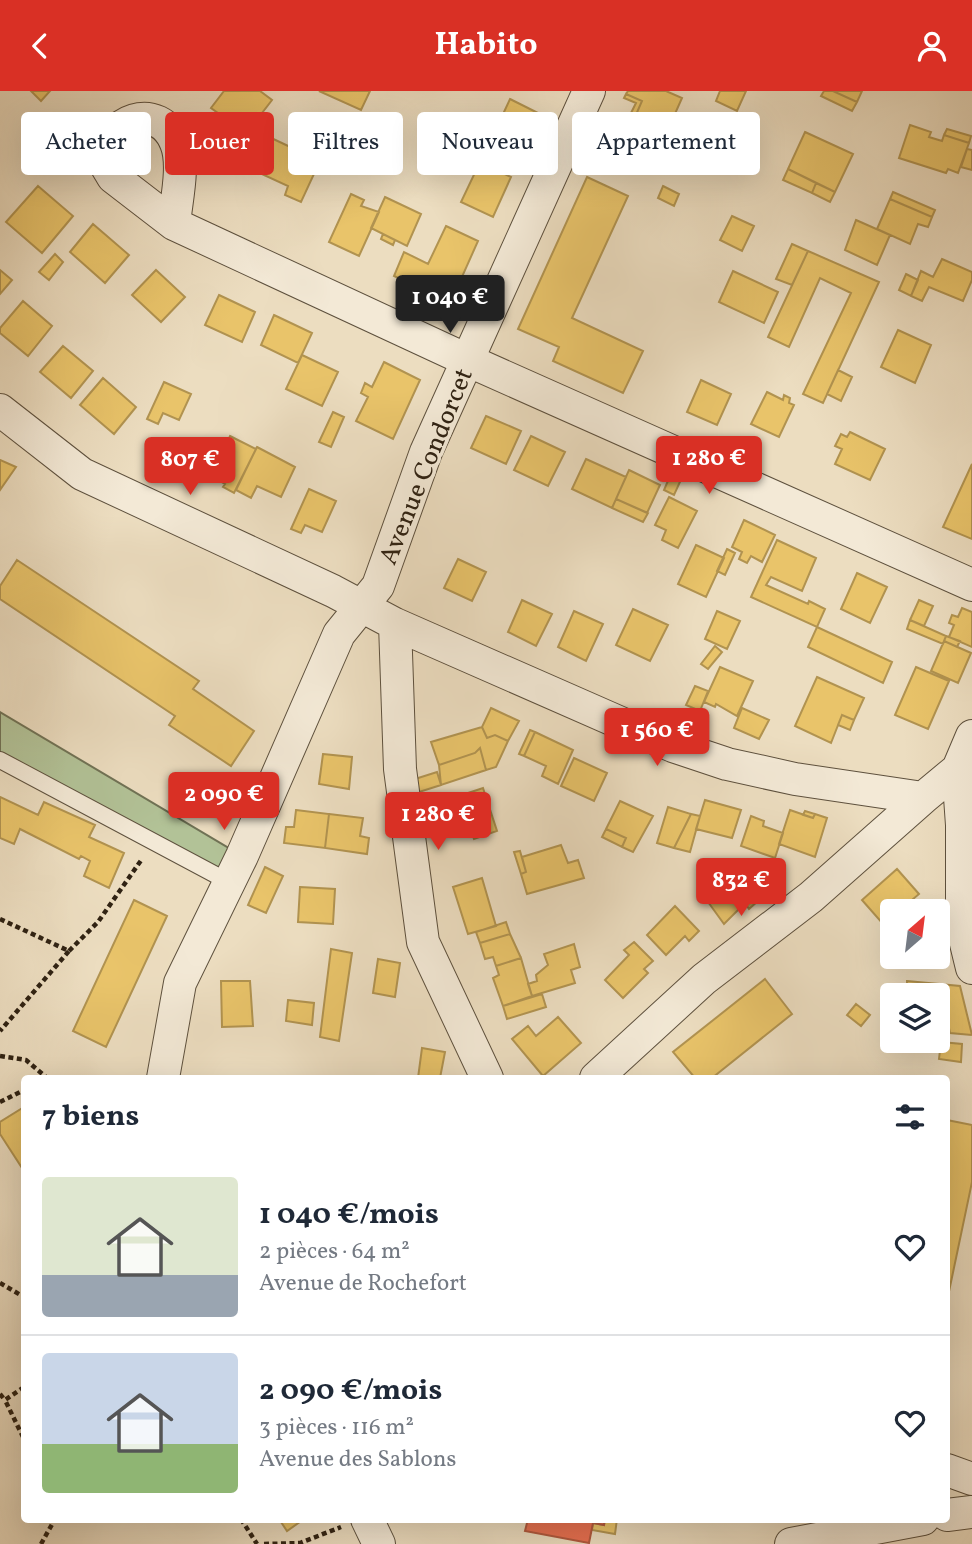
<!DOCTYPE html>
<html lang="fr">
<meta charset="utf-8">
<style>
:root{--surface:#fff;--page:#f6f6f7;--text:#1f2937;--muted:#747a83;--line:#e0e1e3;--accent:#d93025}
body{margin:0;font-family:Vollkorn,serif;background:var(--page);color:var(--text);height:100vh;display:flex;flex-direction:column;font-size:26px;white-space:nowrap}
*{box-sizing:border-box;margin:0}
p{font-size:23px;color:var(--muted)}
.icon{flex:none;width:38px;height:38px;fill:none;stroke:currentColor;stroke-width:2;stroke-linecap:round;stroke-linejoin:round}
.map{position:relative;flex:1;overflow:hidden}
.details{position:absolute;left:21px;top:984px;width:929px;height:448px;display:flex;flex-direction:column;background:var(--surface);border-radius:7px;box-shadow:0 7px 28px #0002}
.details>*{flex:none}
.hud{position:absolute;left:21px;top:21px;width:931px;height:63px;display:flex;gap:14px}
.needle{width:46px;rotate:28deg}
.controls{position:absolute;left:880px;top:808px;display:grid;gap:14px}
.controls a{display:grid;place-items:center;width:70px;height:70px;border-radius:7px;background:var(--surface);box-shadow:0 7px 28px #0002;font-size:35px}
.price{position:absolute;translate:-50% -60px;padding:0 16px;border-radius:7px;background:var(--accent);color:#fff;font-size:23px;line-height:46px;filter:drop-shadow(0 2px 4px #0008)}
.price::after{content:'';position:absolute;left:50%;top:42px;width:21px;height:16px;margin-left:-10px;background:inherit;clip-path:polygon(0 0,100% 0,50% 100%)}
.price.selected{background:#222;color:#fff}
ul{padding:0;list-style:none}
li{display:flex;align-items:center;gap:21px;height:175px;padding:0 21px}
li+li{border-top:2px solid var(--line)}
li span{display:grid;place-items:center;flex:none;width:196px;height:140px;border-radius:7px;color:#555}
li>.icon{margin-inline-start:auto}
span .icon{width:84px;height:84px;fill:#fffc;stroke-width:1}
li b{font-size:30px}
h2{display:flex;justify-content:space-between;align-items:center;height:84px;padding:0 21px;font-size:30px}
.chip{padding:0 24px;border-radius:7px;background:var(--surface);box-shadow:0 7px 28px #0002;font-size:24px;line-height:63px}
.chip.selected{background:var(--accent);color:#fff}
header{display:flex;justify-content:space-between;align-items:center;height:91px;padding:0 21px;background:var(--accent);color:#fff;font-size:32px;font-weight:700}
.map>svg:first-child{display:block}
.green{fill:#b2c297;stroke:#707255;stroke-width:2}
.homes{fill:#e9c46a;stroke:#b19350;stroke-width:2}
.shops{fill:#e76f51;stroke:#b0583e;stroke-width:2}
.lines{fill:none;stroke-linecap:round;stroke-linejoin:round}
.lane-casing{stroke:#5e513e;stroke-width:18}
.street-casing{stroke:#5e513e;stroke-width:34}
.path{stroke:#2f2213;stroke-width:4.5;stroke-dasharray:5 3.5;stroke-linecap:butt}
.lane{stroke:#f3e9d6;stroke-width:16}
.street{stroke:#f3e9d6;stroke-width:32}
.labels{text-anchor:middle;stroke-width:7;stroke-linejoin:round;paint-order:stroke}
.street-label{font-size:26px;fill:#2f2213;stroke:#f3e9d6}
</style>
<header><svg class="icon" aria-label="back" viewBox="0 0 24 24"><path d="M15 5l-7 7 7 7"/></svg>Habito<svg class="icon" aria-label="person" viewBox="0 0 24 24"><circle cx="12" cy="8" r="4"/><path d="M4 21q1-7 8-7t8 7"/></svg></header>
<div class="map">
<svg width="972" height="1453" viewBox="0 0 972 1453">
<rect width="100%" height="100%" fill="#ecddc0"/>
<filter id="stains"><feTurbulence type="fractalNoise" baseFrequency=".00286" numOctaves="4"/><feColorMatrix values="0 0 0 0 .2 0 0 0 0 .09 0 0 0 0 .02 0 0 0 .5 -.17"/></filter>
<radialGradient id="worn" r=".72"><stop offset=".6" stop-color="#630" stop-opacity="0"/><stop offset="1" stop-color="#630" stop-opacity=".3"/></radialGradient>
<!-- green -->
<path class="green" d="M0 621 242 765 229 791 0 669Z"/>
<!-- homes -->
<path class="homes" d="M31 0H50L41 10Z
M224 0H260L272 9 249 39 228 23 225 27 211 17Z
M319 0H370L361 19Z
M628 0H666L682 7 667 41 635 26 642 10 626 3Z
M720 0H746L737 20 716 10Z
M824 0H833L857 11 852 20 821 5Z
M833 0H862L857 11Z
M626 3 642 10 635 26 630 24 636 12 624 7Z
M510 8 540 23 514 75 456 48 462 35 491 49Z
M228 23 249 39 246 43 225 27Z
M910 34 931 41 929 46 942 50 944 44 969 52 958 82 948 78 946 82 899 67Z
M633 35 660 48 648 76 619 63Z
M947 38 971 45 969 52 944 44Z
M805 41 853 63 835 101 788 78Z
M267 45 320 70 301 111 285 104 288 95 251 78Z
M967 58 972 59V79L961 76Z
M480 71 511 86 493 126 461 111Z
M788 78 816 92 812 102 783 89Z
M587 86 628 105 572 227 643 260 623 302 553 270 559 256 518 238Z
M816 92 835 101 830 111 812 102Z
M38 95 73 125 42 162 6 131Z
M663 95 679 103 674 115 658 107Z
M893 101 935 119 932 126 890 108Z
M351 103 364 109 361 115 379 121 359 165 329 151Z
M385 106 421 123 407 155 371 137Z
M890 108 932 126 928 136 918 133 910 153 877 138Z
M732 125 754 135 742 160 720 149Z
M856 129 890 144 877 174 845 159Z
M93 133 129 164 105 192 70 161Z
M446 135 478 150 449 215 408 195 409 192 394 185 404 161 428 173Z
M383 143 395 149 393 154 381 148Z
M792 153 808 160 792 194 776 188Z
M808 160 879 191 823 312 803 303 851 202 820 187 789 256 768 246Z
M55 163 63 171 49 189 39 181Z
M942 168 972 181V189L963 210 929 196 922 210 911 205 921 180 933 186Z
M0 179 12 189 0 203Z
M156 179 185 206 161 231 132 204Z
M733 180 778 201 764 232 719 211Z
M906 183 918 189 911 205 899 199Z
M219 204 255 221 242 251 205 234Z
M23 210 52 235 28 265 0 242V237Z
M274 224 312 242 298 272 261 254Z
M898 239 931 254 915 292 881 276Z
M63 255 93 280 71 307 40 281Z
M302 264 338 281 322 315 286 298Z
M384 271 420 289 393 348 356 330 368 306 361 302 365 292 372 296Z
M838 279 852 286 841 310 827 303Z
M103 287 136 316 114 343 80 314Z
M701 289 731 303 717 334 687 321Z
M164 291 191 303 179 329 163 322 158 333 147 328Z
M767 301 783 309 784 304 790 307 789 312 794 314 779 346 751 333Z
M333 321 344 326 331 356 319 351Z
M486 325 521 340 506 373 471 357Z
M850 341 885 358 870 389 835 373 842 358 835 355 841 343 847 346Z
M230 345 256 358 234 402 223 396 225 393 195 376 208 350 224 358Z
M531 345 565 361 548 395 514 379Z
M181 352 202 362 187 393 149 374 158 357 162 359 165 355 176 360Z
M257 356 295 376 281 406 257 395 251 407 236 399Z
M586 368 626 386 612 417 572 398Z
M0 369 16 376 0 399Z
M972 373V448L943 436Z
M673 378 684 382 674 404 664 399Z
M629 379 660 394 647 422 616 408Z
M309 398 336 410 322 441 305 434 301 442 291 438Z
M669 406 697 420 678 457 662 449 666 439 655 434Z
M616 408 648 422 643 431 612 417Z
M744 429 775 444 762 471 751 465 747 472 739 468 742 461 732 456Z
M777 449 816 467 802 500 771 486 766 494 808 513 809 510 825 518 817 536 751 506Z
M696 454 724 467 706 506 678 493Z
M727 458 735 462 725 484 717 480Z
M458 468 486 481 472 510 444 497Z
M17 469 199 590 193 598 254 640 231 675 169 634 175 625 0 508V495Z
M857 482 887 496 870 532 841 518Z
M522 509 552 523 536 555 508 541Z
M919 509 933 515 924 535 910 529Z
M962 517 972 521V556L949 546 954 534 949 532 952 524 958 526Z
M633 518 668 534 650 570 616 554Z
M574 520 603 533 586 570 558 556Z
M717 520 740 530 727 558 705 548Z
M910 529 946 545 943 553 907 538Z
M817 536 892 571 883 592 808 556Z
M946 545 960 550 957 556 944 550Z
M944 550 971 562 958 592 931 580Z
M715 555 722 561 708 578 701 573Z
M720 576 753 590 737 625 716 613 715 616 704 611Z
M916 576 949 590 928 638 895 624Z
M817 586 864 607 854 629 842 624 831 652 795 635Z
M695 595 708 600 700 620 686 614Z
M491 617 519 630 508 650 495 644 487 647 482 636Z
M742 617 769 629 759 648 734 637Z
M842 624 854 629 850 639 838 634Z
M482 636 487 647 495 644 508 650 496 676 486 679 480 657 475 662 439 674 431 651Z
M530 639 535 641 524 665 519 663Z
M535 641 573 659 558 693 542 685 546 675 524 665Z
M480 657 486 679 441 694 439 674 475 662Z
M323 663 352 666 349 698 319 693Z
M574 667 607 682 594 710 561 695Z
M437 681 441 694 416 702 415 688Z
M483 697 497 740 474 748 464 720 455 723 450 708Z
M0 706 38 724 44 711 95 734 89 746 124 762 109 797 84 785 90 770 81 765 79 768 20 738 14 753 0 747Z
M705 709 741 719 732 747 696 738Z
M620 710 653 725 633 761 622 756 626 747 606 738Z
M668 716 691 723 674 757 657 752Z
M296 719 329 723 325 757 284 752 286 736H294Z
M790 719 813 727 815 723 827 727 815 766 779 753Z
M805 720 815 723 813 727 803 724Z
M329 723 363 727 360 745 369 747 367 763 325 757Z
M691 723 700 725 690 761 674 757Z
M751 725 764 730 763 735 783 742 775 767 741 755Z
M606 738 626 747 622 756 602 746Z
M561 754 568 772 578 769 584 787 527 803 521 783 526 781 522 766Z
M520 760 526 781 521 783 514 761Z
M265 776 283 785 266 822 248 814Z
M736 777 759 809 749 818 745 812 724 833 703 804Z
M897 778 919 803 898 821H892V826L883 833 862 809Z
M482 787 496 835 468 843 453 796Z
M300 796 335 798 333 833 298 831Z
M134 809 167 825 106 956 73 940Z
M675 815 699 840 689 850 685 845 666 864 647 844Z
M506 831 510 843 480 852 476 841Z
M510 843 521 867 496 875 493 866 485 868 480 852Z
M938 848 943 849V859H938Z
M634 851 653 870 644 878 648 882 623 907 605 889 629 864 624 859Z
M574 853 580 876 571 879 575 892 532 905 528 893 537 890 536 884 548 874 544 863Z
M331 858 352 862 339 950 320 946Z
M521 867 532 905 503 915 493 887 499 884 496 875Z
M378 868 400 872 395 906 373 902Z
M765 888 792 923 712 987H695L673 961Z
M221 890H250L253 935 222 936Z
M907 890 960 895 972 944 950 942 944 913H938V905H894L895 894H907Z
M542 903 546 916 507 928 503 915Z
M288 909 314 912 312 934 286 930Z
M856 913 870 924 861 935 847 924Z
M558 926 581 952 543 985 512 948 528 935 536 945Z
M941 951 962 953 961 971 939 968Z
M422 957 445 961 440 987H418Z
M24 1016V1080L0 1043V1031Z
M947 1029 972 1034V1091L947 1210Z
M279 1428H304L287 1440Z
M605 1428H617L615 1443 592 1439 593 1432 604 1434Z"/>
<!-- shops -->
<path class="shops" d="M528 1428H605L604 1434 593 1432 589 1452 525 1440Z"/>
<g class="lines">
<!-- lane casing -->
<g class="lane-casing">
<path id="lane" d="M0 669 229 791"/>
</g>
<!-- street casing -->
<g class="street-casing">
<path id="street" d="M174 133C176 110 185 74 176 52 159 9 105 28 104 71L113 86 174 133 467 269 972 494
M0 319 82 383 333 500 395 533 673 655 727 673 795 688 923 707 958 678
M395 533 400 678 423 851 487 987
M972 645 958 678 962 734V836L972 877
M163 987 180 892 242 765 339 543 378 495 426 361 589 0
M596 987 704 888 811 806 923 707
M947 1379 972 1388
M947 1424 972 1421
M367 1428 379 1453
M791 1453 923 1428"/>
</g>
<!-- path -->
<path class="path" d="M0 828 69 860 0 940
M69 860 98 831 142 768
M0 965 26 969 47 987
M0 1011 24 999
M0 1192 24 1206
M24 1296 5 1309 24 1348
M0 1303 5 1309
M241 1428 257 1453
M41 1453 55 1428
M264 1453 300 1452 341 1436"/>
<!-- lane -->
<use href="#lane" class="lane"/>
<!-- street -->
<use href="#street" class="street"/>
</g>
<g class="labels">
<!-- street labels -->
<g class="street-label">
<text transform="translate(425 375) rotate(-68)" y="9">Avenue Condorcet</text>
</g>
</g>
<rect width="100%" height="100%" filter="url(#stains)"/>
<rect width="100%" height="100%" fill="url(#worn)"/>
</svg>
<div class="controls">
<a><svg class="needle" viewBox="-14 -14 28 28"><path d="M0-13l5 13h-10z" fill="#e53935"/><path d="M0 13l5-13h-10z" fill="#747a83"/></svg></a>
<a><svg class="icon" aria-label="layers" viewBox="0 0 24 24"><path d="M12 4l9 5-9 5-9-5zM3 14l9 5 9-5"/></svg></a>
</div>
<b class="price selected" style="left:450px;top:244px">1 040 €</b>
<b class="price" style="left:709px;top:405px">1 280 €</b>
<b class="price" style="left:190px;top:406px">807 €</b>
<b class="price" style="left:657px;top:677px">1 560 €</b>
<b class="price" style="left:224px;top:741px">2 090 €</b>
<b class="price" style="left:438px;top:761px">1 280 €</b>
<b class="price" style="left:741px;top:827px">832 €</b>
<div class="hud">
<a class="chip">Acheter</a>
<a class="chip selected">Louer</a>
<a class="chip">Filtres</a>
<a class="chip">Nouveau</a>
<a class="chip">Appartement</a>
</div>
<section class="details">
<h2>7 biens<svg class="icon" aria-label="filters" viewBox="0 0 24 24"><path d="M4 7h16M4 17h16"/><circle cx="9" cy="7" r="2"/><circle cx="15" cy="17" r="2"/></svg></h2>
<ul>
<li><span style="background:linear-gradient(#dfe7d0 70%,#9aa5b1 0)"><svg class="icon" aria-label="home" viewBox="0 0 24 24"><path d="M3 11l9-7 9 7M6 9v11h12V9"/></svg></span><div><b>1 040 €/mois</b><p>2 pièces · 64 m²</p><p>Avenue de Rochefort</p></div><svg class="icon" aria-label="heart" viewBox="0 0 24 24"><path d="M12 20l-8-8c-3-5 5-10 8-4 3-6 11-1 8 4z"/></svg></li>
<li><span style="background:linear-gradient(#c9d6e8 65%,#8fb573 0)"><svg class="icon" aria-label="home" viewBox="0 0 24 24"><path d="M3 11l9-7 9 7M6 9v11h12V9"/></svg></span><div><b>2 090 €/mois</b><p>3 pièces · 116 m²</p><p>Avenue des Sablons</p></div><svg class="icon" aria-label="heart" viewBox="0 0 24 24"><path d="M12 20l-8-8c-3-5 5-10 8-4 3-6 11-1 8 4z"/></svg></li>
</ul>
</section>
</div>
